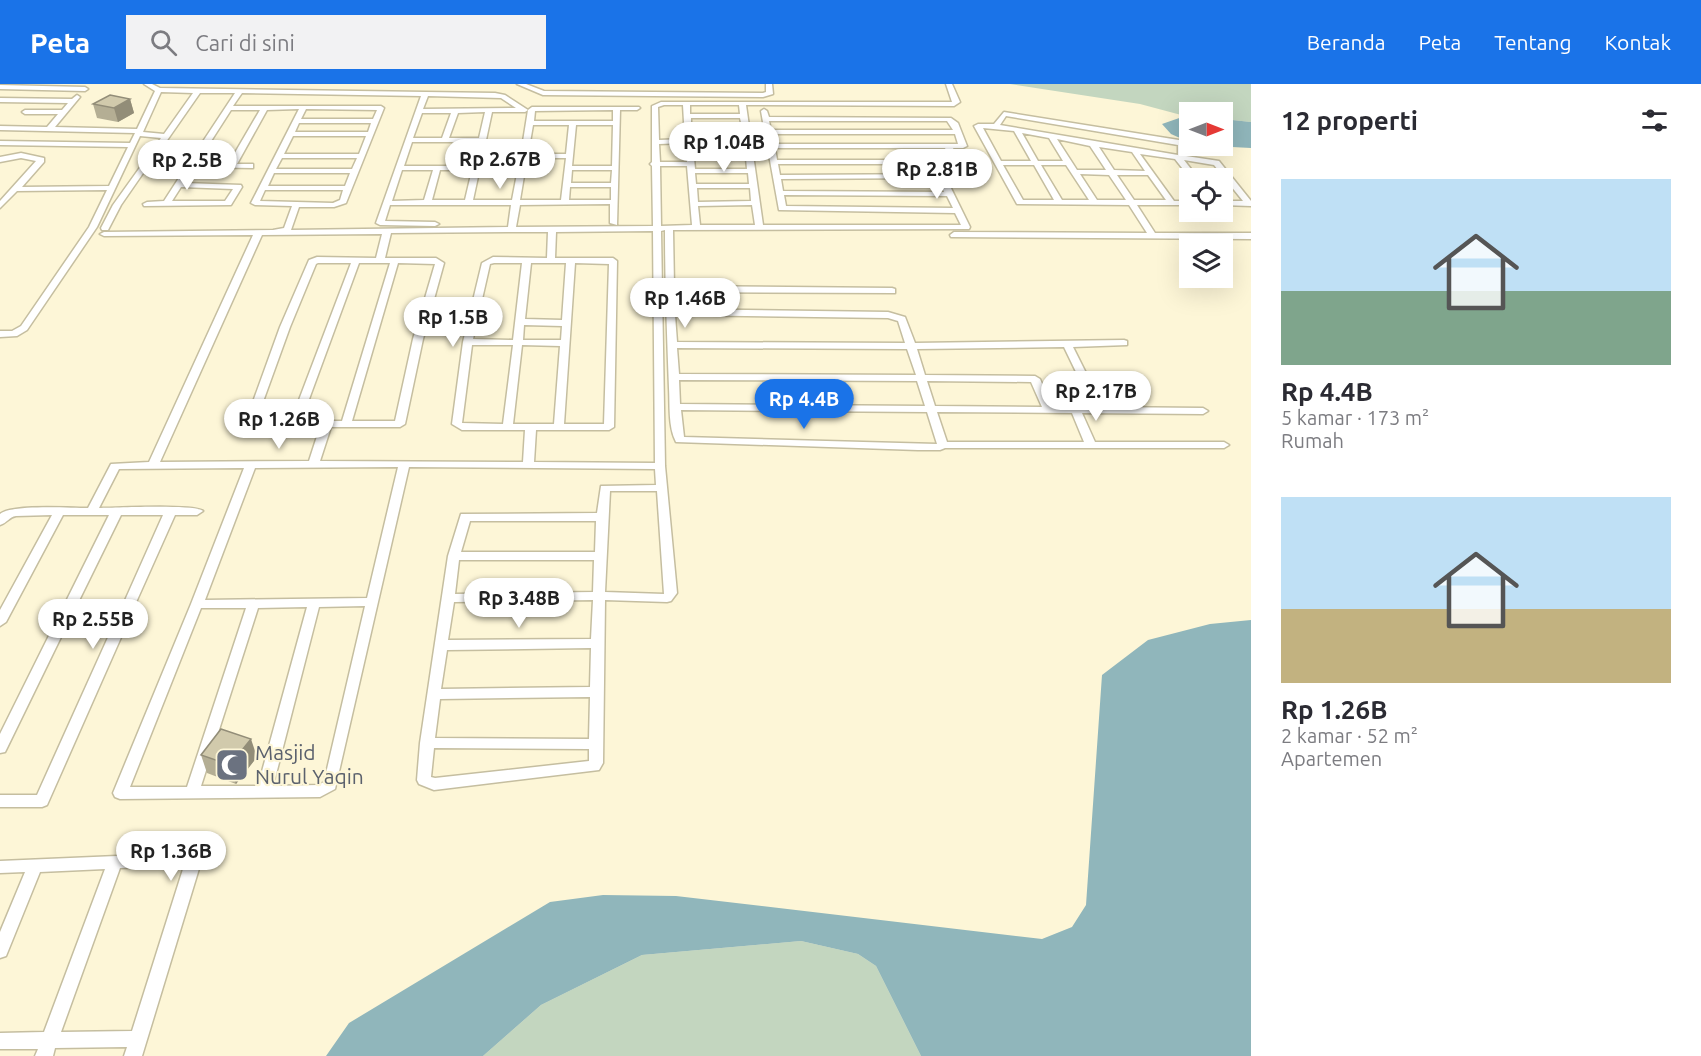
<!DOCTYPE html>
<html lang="id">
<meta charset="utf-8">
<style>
:root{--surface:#fff;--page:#f2f2f3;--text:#2b2b33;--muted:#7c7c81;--accent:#1a73e8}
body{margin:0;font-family:Ubuntu,sans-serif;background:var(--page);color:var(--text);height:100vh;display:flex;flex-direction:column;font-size:22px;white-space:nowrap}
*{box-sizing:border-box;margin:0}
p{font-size:20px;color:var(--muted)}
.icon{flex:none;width:33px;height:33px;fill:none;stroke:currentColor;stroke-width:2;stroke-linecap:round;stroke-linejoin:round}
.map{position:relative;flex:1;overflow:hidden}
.details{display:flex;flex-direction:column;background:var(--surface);width:450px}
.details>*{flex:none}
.needle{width:39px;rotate:90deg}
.buttons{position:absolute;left:1179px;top:18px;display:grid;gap:12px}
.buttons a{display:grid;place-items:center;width:54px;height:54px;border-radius:0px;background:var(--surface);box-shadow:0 6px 24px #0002;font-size:30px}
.price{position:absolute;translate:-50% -51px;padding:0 14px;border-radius:21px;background:#fff;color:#222;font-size:20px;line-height:39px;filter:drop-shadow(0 2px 3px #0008)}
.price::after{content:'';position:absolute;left:50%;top:36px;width:18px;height:14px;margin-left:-9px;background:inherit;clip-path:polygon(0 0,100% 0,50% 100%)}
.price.current{background:var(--accent);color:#fff}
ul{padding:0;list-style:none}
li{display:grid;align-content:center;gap:12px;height:318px;padding:0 30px}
li span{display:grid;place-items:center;height:186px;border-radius:0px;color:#555}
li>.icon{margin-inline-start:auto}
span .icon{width:108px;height:108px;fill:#fffc;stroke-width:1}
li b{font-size:26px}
h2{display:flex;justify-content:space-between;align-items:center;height:72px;padding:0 30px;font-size:26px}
header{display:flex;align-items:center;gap:36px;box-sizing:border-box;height:84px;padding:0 30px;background:var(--accent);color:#fff}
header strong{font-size:28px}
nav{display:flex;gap:33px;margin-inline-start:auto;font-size:21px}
.search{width:420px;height:54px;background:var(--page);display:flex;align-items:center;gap:15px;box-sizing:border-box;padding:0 21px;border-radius:0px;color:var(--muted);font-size:22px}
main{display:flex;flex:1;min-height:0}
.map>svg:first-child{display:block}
.green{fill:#c3d6bf}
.water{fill:#90b6bb}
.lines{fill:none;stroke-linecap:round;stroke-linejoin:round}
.minor-casing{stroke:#c5bea0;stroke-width:3}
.minor{fill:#fff;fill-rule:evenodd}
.wall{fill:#b4ae94}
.shaded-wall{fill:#928d78}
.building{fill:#d1caac;stroke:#928d78;stroke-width:1.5}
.labels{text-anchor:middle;stroke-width:4.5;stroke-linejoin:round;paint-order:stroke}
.worship-label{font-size:21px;fill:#5b616d;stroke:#fdf6d7;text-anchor:start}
</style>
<header>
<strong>Peta</strong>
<div class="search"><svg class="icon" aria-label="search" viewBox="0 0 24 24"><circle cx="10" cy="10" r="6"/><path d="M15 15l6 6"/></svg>Cari di sini</div>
<nav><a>Beranda</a><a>Peta</a><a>Tentang</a><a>Kontak</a></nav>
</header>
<main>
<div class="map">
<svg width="1251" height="972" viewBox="0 0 1251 972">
<rect width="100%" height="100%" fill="#fdf6d7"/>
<!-- green -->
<path class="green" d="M1010 0H1251V38L1223 35 1222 28H1190L1189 33 1185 32 1140 20Z
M801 857 858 870 876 882 921 972H483L541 921 642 871Z"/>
<!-- water -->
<path class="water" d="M1185 32 1189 33V58L1171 50 1162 40Z
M1223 35 1251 38V64L1213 62H1222Z
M1251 536V972H921L876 882 858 870 801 857 642 871 541 921 483 972H326L349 939 550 818 603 811 676 812 1042 855 1072 843 1086 821 1102 591 1148 556 1210 540Z"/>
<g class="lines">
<!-- minor casing -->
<g class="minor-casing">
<path id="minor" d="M144 0H152L160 4 495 9 505 11 528 26 532 23H639L640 24 637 26H620L617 141 610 139V120L520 121 516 143 653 142 652 82 650 80 652 78V22L661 18H952L946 0H952L960 18 954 22 746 21 763 141H961L955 129 779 126 761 27 764 25 767 27 769 33 951 34 958 39 967 62 963 64H953L966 92 962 94H946L970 143 969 145 673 146 674 202 892 204 895 205V209L674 208 675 225 888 228 905 233 915 259 1124 256 1127 257V261L1073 263 1103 323 1203 324 1208 327 1203 330 1082 329 1095 358H1224L1229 361 1224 364H945L940 366H918L676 358C668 343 670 321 669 304 667 252 665 199 665 146L661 147 665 382 677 509 671 517 667 518 605 516 603 679 599 686 434 706 419 700 417 696 420 659 448 472 461 430 597 429 601 402 656 401 655 385 409 383 335 705 320 713 120 715 115 713 113 709 191 520 244 384 119 385 99 424C116 424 195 420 203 427L197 431H175L125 543 126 545 123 549 47 721 42 723H0V711H37L110 549H63L7 664 5 668 0 669V650L109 431H63L6 538 0 542V526L52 431 16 432C9 433 7 439 0 441V430C12 420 70 424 88 424L111 380 149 378 253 151 104 152 100 150 104 148 273 146 284 144 292 122 255 121 251 119 299 25 267 26 237 80H253V84L194 83 184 99 241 101 242 103 231 121 144 122 143 120 147 118 164 117 195 69H157L121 121 108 146H102L101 144 113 121 161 54 140 52 97 143 27 246 17 252 0 253V247H12L21 242 89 143 107 106 17 107 0 124V117L36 77 21 74 0 78V73L21 69 44 74V78L22 103 109 102 128 63 0 61V57L130 59 135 49 0 46V42L47 43 58 30H25L22 28 25 26H62L68 19 0 18V14L72 15 77 11 80 13 55 43 137 45 155 7ZM161 8 193 9 164 50 143 48ZM200 9H235L198 65H161ZM242 9 421 12 376 139 380 141 435 142 439 140 435 138 385 137 390 121H511L508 143 291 146 299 123H334L346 119 384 24 381 22H233ZM428 12 501 14 516 24 423 25ZM664 21H683L685 55 659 56 658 23ZM690 21H739L740 30H690ZM306 25 377 26 373 35H301ZM231 26H260L229 79H197ZM528 26 521 70H483L492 28H525ZM613 26V37H534L535 27ZM485 28 479 54H449L458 29ZM422 29H451L442 54H413ZM691 34H740L742 43H691ZM769 37H947L953 46H771ZM299 39H371L368 48H295ZM533 41H569L566 70H528ZM576 41H613L612 82H572ZM692 47H742L743 56H693ZM772 50H955L958 60H774ZM293 52H366L359 70H284ZM412 58H478L473 82H404ZM686 59 687 78H660L659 60ZM693 60H744L745 70H694ZM775 64H945L951 76H777ZM282 74H357L352 85H276ZM482 74H520L512 116H473ZM527 74H566L561 116H520ZM694 74H746L747 85H695ZM778 80H953L957 90 780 91ZM660 82H687L692 141 661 142ZM402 86H433L424 116 392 117ZM440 86H472L465 116H432ZM572 86H612L611 99H571ZM274 89H350L345 102H268ZM695 89H748L749 100H696ZM938 94 944 108 783 107 781 95ZM181 103 233 105 225 117H172ZM570 103H611V116H569ZM697 104H750L751 117 698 118ZM265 106H343L340 116 333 119 260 117ZM784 111 947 112 953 124 786 122ZM752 121 755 141H700L698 122ZM653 147 655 379 534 378 536 346H609L614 343 617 177 613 174H555L556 148ZM508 148H548L547 174 493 173 482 179 463 258 452 340 462 346H525L523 378 320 377 331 343H400L405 340 423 255 444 179 436 174H385L391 149ZM382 150 376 174 317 173 309 176 280 243 245 340 250 343H320L309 377 160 378 262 151ZM318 179H351L291 337H256L290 243 316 180ZM359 179H390L342 337H301ZM398 179 435 180 413 255 395 337H352ZM494 179H522L513 256 473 255 490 180ZM531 179H566L562 236 525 235ZM575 179 609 180 604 340H564ZM675 231 888 234 898 237 905 259 677 258ZM524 241 562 242 561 256H523ZM472 261H513L503 340 462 339ZM522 261 560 262 554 340H513ZM1064 263 1093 323H1052L1040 295 1035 292 925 291 917 265ZM677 264 907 265 916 291 679 290ZM679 296 917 297 925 322 680 320ZM927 297 1031 298 1042 323 935 322ZM681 326 927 328 937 360 684 353ZM937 328 1072 329 1084 358H947ZM398 383 367 514 205 516 255 384ZM610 407H657L664 510 605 508ZM121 431H163L114 541H67ZM470 437H596L595 468H461ZM459 476H594L593 508 455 510ZM593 516 591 555 448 556 454 518ZM365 522 324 698 318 701 273 702 319 523ZM307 523 258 702H201L258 524ZM201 524H246L187 703H130ZM591 564 590 603 441 605 447 566ZM590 613 589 655 435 654 440 615ZM434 664 589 665V677L435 694 431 693Z
M517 0H526L544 7 763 9 766 8V0H772L773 10 763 13 543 11Z
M0 1 85 3 88 5 85 7 0 5Z
M1004 28 1185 57 1186 72 1219 77 1251 117V122L1222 121V117H1243L1214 81 1184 76 1198 94H1190L1175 75 1140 70 1174 117H1190V121H1137L1155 149H1251V155L951 153 950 151 954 148 1147 149 1129 121 1017 120 974 42 978 40H994ZM1006 32 1178 61V71L1000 41ZM983 44 1014 47 1031 77H1001ZM1022 49 1049 54 1063 77H1038ZM1057 55 1090 62 1106 86H1077ZM1099 63 1132 68 1145 87 1114 86ZM1003 81H1034L1054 116H1023ZM1041 81H1066L1089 116H1062ZM1080 90 1109 91 1126 116H1097ZM1117 91H1148L1166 116H1134Z
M187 769 198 773 201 778 142 972H124L127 963 55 964 53 972H35L38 965H0V949L44 948 105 785 40 788 6 872 0 874V848L25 788 0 789V777ZM184 782 132 947 61 948 120 784Z"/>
</g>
<!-- minor -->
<use href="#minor" class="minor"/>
</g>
<!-- wall -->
<path class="wall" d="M130 15 134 29 118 38 97 34 93 20Z
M201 671 257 673 236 700 207 689Z"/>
<!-- shaded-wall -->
<path class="shaded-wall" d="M130 15 134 29 118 38 114 24Z
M251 655 257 673 236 700 230 681Z"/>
<!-- building -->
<path class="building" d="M110 11 130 15 114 24 93 20Z
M221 645 251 655 230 681 201 671Z"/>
<!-- icons -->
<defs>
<g id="mosque-square" transform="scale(1.725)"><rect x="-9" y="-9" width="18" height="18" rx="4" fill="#6b7280" stroke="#fdf6d7"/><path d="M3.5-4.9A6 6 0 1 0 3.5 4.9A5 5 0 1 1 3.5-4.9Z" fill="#fff"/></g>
</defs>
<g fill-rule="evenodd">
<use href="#mosque-square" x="232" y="681"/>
</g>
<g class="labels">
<!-- worship labels -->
<g class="worship-label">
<text x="255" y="676">Masjid<tspan x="255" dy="24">Nurul Yaqin</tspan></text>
</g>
</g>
</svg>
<div class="buttons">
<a><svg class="needle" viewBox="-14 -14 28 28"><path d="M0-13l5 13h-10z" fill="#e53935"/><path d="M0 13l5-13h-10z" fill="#7c7c81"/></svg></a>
<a><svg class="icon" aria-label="locate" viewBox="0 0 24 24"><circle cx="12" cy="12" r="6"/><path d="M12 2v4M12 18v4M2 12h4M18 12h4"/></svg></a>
<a><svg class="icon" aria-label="layers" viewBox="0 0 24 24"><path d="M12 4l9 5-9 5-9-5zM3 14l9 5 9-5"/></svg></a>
</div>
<b class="price" style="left:724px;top:89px">Rp 1.04B</b>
<b class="price" style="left:500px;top:106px">Rp 2.67B</b>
<b class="price" style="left:187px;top:107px">Rp 2.5B</b>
<b class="price" style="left:937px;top:116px">Rp 2.81B</b>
<b class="price" style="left:685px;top:245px">Rp 1.46B</b>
<b class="price" style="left:453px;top:264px">Rp 1.5B</b>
<b class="price" style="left:1096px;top:338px">Rp 2.17B</b>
<b class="price current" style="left:804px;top:346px">Rp 4.4B</b>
<b class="price" style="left:279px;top:366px">Rp 1.26B</b>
<b class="price" style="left:519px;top:545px">Rp 3.48B</b>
<b class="price" style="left:93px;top:566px">Rp 2.55B</b>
<b class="price" style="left:171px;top:798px">Rp 1.36B</b>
</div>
<section class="details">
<h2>12 properti<svg class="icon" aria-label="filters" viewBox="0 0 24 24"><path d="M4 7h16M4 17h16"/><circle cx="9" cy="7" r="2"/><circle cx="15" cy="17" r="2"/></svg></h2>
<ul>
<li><span style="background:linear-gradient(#bfe0f5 60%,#7fa58c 0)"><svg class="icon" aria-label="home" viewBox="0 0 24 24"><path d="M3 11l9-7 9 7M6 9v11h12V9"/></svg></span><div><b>Rp 4.4B</b><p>5 kamar · 173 m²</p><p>Rumah</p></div></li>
<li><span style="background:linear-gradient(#bfe0f5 60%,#c2b280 0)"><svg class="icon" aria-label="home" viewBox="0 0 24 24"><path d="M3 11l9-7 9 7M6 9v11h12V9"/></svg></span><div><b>Rp 1.26B</b><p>2 kamar · 52 m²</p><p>Apartemen</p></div></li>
</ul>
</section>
</main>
